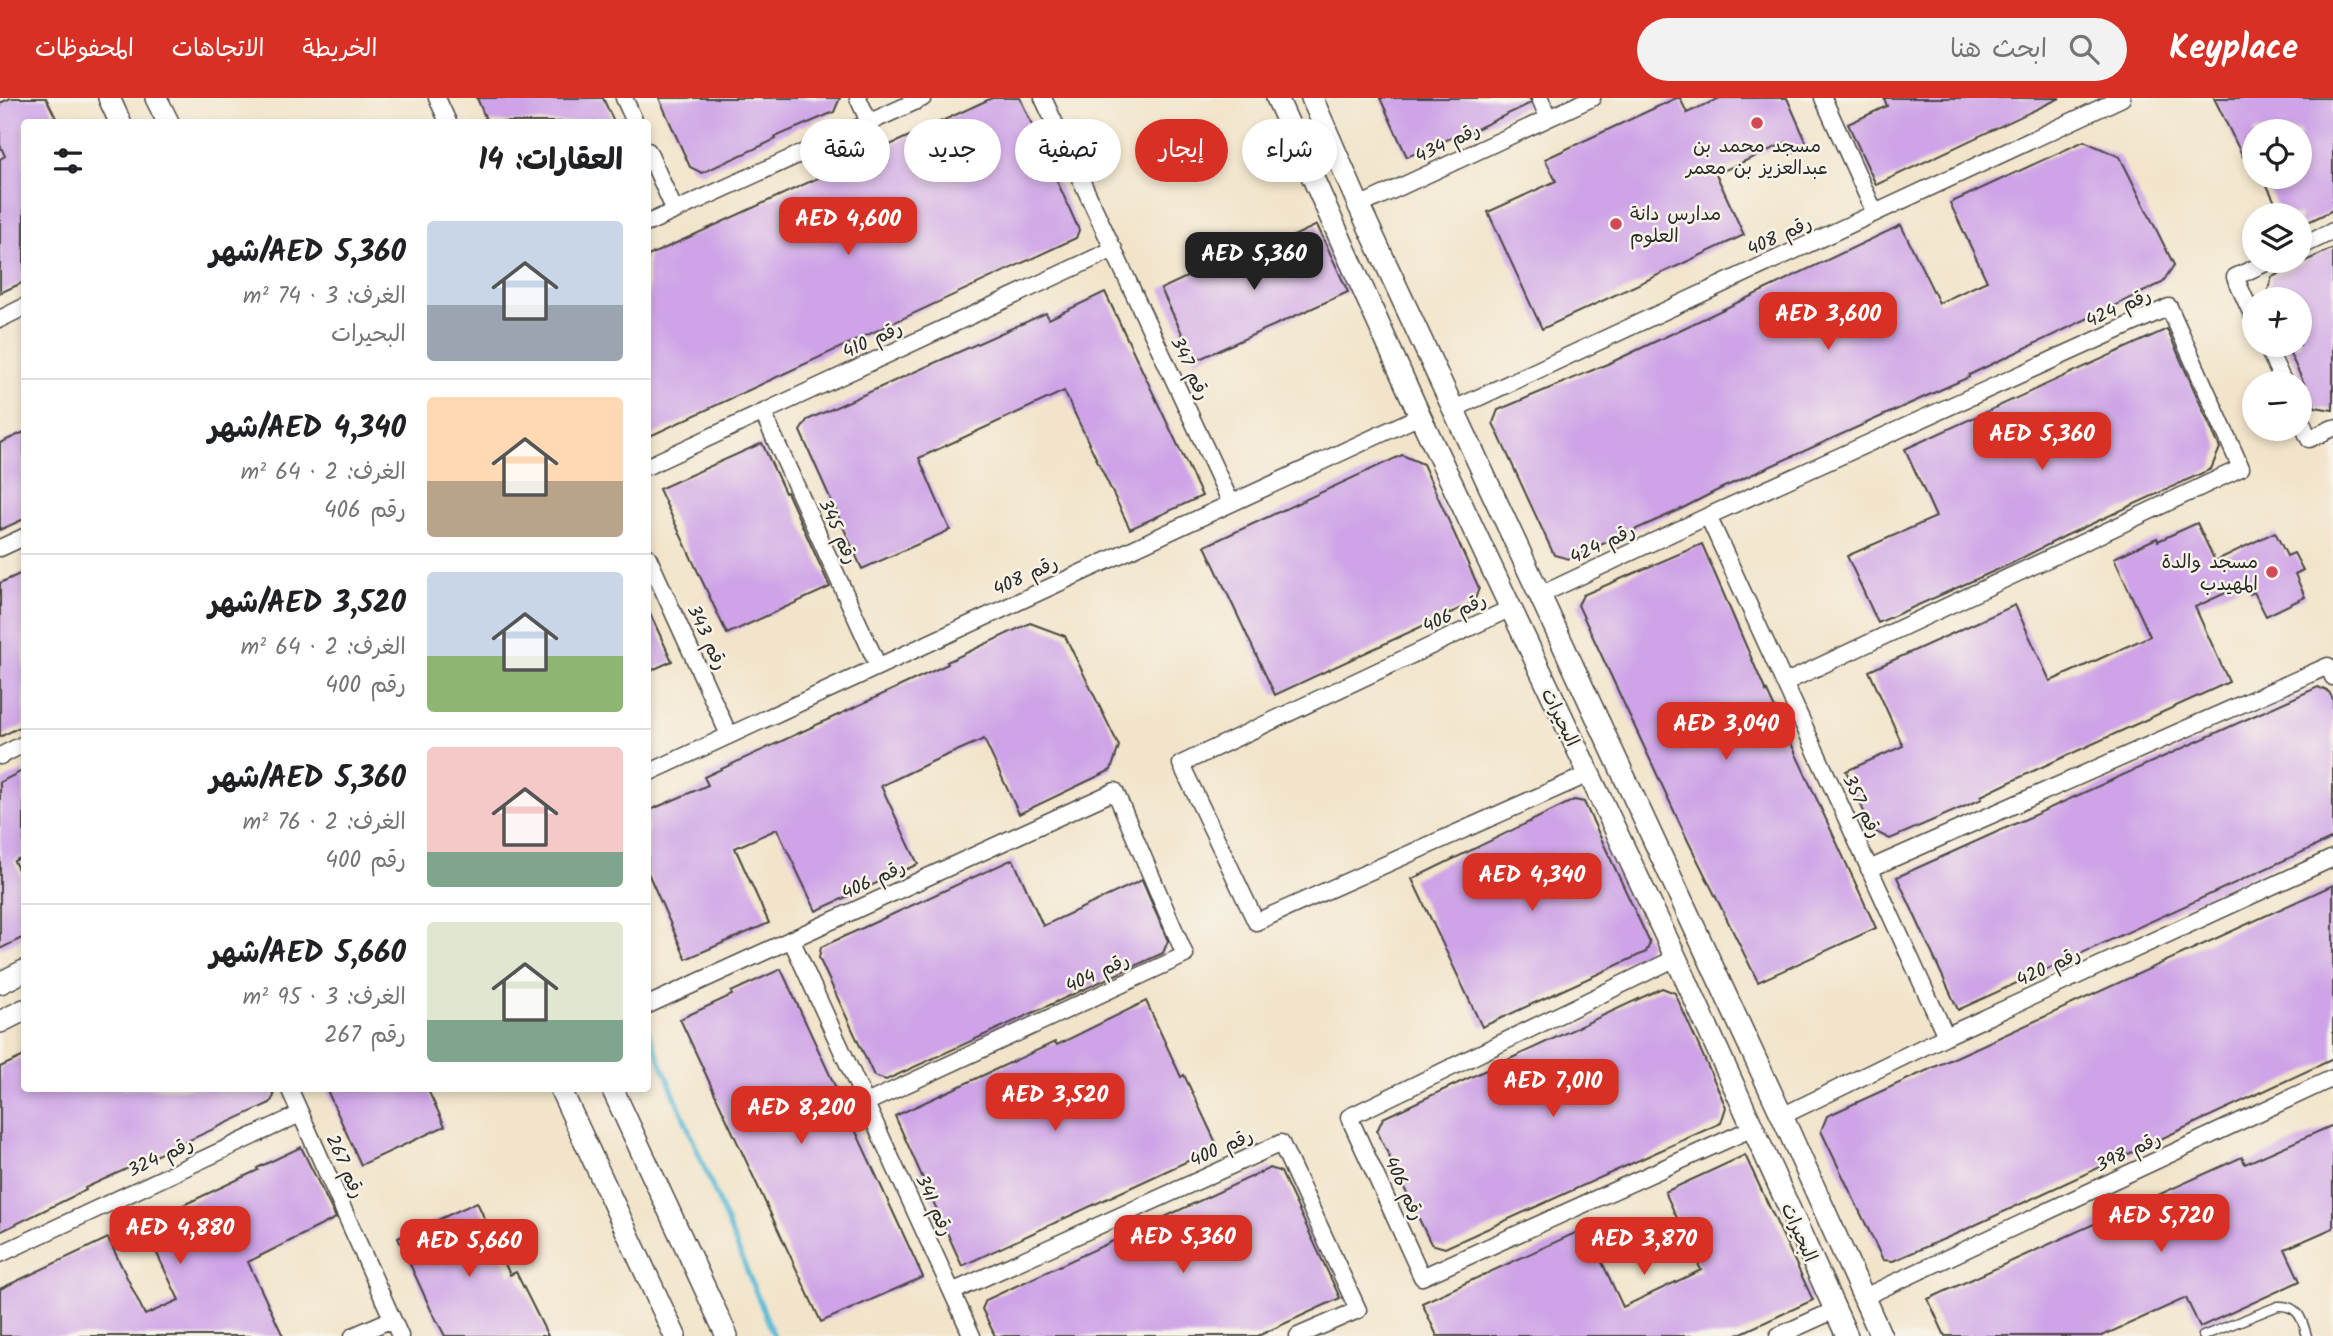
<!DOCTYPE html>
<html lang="ar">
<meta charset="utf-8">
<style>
:root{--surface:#fff;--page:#f2f2f2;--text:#202124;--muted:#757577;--line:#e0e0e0;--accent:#d93025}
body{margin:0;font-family:Kalam,"Playpen Sans Arabic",sans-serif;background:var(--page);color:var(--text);direction:rtl;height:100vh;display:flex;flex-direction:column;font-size:26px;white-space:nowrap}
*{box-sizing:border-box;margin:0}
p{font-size:23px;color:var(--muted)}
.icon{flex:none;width:38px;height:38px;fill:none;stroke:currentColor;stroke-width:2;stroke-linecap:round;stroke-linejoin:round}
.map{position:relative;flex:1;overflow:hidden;direction:ltr}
.details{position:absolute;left:21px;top:21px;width:630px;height:973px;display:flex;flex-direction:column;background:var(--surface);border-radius:7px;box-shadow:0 4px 10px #0003;direction:rtl}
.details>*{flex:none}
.banner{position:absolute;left:672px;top:21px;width:665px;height:63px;direction:rtl;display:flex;gap:14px}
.tools{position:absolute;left:2242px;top:21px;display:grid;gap:14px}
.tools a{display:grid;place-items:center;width:70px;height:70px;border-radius:50%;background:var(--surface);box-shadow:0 4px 10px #0003;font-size:35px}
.price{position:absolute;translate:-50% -60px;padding:0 16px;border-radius:14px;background:var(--accent);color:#fff;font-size:23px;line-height:46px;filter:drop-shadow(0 2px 4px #0008)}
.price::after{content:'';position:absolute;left:50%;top:42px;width:21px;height:16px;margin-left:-10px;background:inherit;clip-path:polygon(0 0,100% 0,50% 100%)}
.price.on{background:#222;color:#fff}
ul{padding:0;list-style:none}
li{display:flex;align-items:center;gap:21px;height:175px;padding:0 28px}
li+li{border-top:2px solid var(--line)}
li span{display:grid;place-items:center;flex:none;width:196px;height:140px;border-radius:7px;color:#555}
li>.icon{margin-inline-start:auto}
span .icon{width:84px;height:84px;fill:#fffc;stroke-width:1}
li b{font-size:30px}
h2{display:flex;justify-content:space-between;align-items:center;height:84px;padding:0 28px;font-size:30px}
.tag{padding:0 24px;border-radius:32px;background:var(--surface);box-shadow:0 4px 10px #0003;font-size:24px;line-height:63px}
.tag.on{background:var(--accent);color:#fff}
header{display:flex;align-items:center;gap:42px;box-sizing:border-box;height:98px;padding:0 35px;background:var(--accent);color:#fff}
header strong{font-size:33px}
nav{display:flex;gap:38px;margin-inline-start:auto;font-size:24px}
.search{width:490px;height:63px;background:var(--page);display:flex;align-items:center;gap:18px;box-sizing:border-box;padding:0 24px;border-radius:38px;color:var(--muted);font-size:26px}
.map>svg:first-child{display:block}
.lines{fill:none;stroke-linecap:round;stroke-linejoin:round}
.stream{stroke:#57b9d5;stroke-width:5}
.building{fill:#cea3e7}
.lane-casing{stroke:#494743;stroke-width:11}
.street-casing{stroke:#494743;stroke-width:19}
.secondary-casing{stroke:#494743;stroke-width:24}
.lane{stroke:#fff;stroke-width:8}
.street{stroke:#fff;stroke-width:16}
.secondary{stroke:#fff;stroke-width:21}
.poi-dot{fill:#d1495b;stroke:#f7f3e8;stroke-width:2.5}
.labels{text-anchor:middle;stroke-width:5;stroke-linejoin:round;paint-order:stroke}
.street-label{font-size:19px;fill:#2b2b2b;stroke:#f7f3e8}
.poi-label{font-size:19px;fill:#2b2b2b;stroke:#f7f3e8}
</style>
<header>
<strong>Keyplace</strong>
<div class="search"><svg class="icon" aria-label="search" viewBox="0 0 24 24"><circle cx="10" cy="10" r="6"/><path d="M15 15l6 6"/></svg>ابحث هنا</div>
<nav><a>الخريطة</a><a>الاتجاهات</a><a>المحفوظات</a></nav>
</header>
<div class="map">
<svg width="2333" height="1238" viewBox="0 0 2333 1238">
<rect width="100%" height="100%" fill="#f7f3e8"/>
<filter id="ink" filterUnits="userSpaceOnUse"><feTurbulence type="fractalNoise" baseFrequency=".0143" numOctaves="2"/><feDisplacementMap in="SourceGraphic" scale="14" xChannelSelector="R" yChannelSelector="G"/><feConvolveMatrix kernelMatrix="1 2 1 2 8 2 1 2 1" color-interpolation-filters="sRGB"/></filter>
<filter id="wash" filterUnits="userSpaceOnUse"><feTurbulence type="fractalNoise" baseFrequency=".00686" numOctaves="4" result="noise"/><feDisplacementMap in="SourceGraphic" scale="28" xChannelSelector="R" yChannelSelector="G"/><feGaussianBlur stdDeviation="1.57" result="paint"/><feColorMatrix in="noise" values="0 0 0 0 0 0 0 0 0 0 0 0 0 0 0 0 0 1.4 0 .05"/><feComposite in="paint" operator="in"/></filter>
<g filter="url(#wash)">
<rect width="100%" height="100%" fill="#f2e4ca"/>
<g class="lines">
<!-- stream -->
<path class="stream" d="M648 933 774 1238"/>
</g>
<g id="blocks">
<!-- building -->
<path class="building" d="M11 0H46L58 24H24V184L0 195V61L5 58 0 47V5Z
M477 0H603L614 24H487Z
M659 0H840L834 14 775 39 776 41 702 75 690 69Z
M992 0H1020L1079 132 1076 140 648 339V158Z
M1380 0H1530L1531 5 1466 36 1465 34 1407 59Z
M1676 0H1680L1687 15 1720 0H1787L1808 48 1792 55 1787 44 1716 76 1744 137 1542 231 1488 114 1556 83 1545 61Z
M1884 0H2060L1876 87 1848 26 1887 8Z
M2214 0H2333V112L2300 128V117H2281L2263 79H2300V33H2254V54L2243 59Z
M2084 43 2120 59 2174 167 2162 185 1969 277V279L1722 390 1677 413 1569 461 1554 457 1493 325 1498 312 1612 264 1901 127 1939 205 1987 183 1950 105Z
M1317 127 1348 194 1195 263 1161 191 1240 154 1244 161Z
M2333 150V312L2315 309 2286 247H2300V201H2265L2272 179Z
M1105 194 1202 398 1130 431 1064 293 919 360 950 432 862 471 800 333 807 322 1046 215 1049 221Z
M2167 231 2220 350 2211 371 2065 438 2010 466 1878 525 1847 458 1936 419 1905 351Z
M24 334V421L0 432V345Z
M762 345 785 395 787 394 830 489 727 536 659 391Z
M1402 357 1423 366 1479 490 1474 504 1275 597 1205 448Z
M2197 425 2215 463 2275 434 2287 458 2294 455 2303 472 2295 476 2305 499 2266 518 2254 494 2250 496 2245 486 2195 509 2229 584 2031 674 1981 698 1982 701 1890 741 1872 732 1846 673 1903 648 1869 573 2015 507 2050 583 2053 582 2150 538 2114 460 2157 440 2158 443Z
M1702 446 1766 594 1767 593 1876 830 1758 884 1688 743 1578 507 1583 497Z
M24 474V627L0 639V485Z
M648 511 672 563 648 574Z
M1030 525 1065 538 1119 648 1111 672 1019 716 984 641 931 664 881 688 918 766 816 813 777 731 735 750 769 825 686 861 648 775V713L708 687 704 679 948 566 947 564Z
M2318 589 2329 594 2333 601V740L1958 912 1897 779Z
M24 672V758L14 763 24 784V839L0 851V684Z
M1574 702 1584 704 1650 845 1646 854 1482 929 1412 781Z
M1013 761 1043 828 1142 782 1168 843 1163 855 886 982 874 978 819 860 821 849Z
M2333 787V961L1958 1135 1893 1163 1883 1162 1821 1033 1827 1018Z
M781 871 923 1179 821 1224 680 921 732 897 731 894Z
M1662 890 1675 895 1726 1009 1721 1025 1445 1150 1431 1146 1377 1033 1383 1020Z
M1146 903 1181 979 1184 977 1218 1049 962 1168 895 1018 1055 944 1057 947Z
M24 958V990H271L274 998 270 1005 85 1090 86 1092 0 1134V969Z
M326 990H427L445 1028 361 1067Z
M2333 1027V1130L2285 1151 2300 1183 2200 1229 2186 1200 2102 1238H1945L1928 1201 2242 1059 2245 1066Z
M301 1049 336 1120 248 1164 283 1238H0V1191L108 1140 145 1217 179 1202 143 1126 258 1072 257 1070Z
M1745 1057 1813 1202 1735 1238H1437L1422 1205 1586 1130 1623 1209 1701 1172 1665 1094Z
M1270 1070 1281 1074 1340 1200 1258 1238H995L982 1211 986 1202Z
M477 1104 510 1177 516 1174 548 1238H445L431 1212 398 1140Z"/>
</g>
</g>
<g filter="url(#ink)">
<use href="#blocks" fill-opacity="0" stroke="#494743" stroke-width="2"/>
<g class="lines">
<!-- lane casing -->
<g class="lane-casing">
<path id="lane" d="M2203 1238 2278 1208C2298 1207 2302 1220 2307 1238"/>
</g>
<!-- street casing -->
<g class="street-casing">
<path id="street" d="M437 0 448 24
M624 0 635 24
M858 0 869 24
M1043 0 1231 405
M1540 0 1548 20
M1823 0 1875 115
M648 53 675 113
M1359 108 1592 0
M648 125 923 0
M2300 149 2333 133
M0 221 24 209
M2254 221 2235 179 2270 163
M2266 247 2284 285
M1454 311 2122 0
M763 315 878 568
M2300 320 2309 341 2333 330
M648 368 1114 151
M1708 418 1946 938
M0 450 24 439
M648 459 729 637
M1540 497 1708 418 2169 209 2241 370 1784 585
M1509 511 1181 666 1256 824 1589 676
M0 658 24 646
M648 675 1420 318
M1869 771 2328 568 2333 579
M791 841 972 1238
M1676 860 1349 1019 1422 1179 1753 1030
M648 907 1115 693 1185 857 866 1005
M289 990 400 1238
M1782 1018 1946 938 2333 760
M0 1156 300 1016
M952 1194 1281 1045 1358 1212 1298 1238
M1864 1199 2333 980
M353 1238 392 1221
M1778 1238 1835 1212"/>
</g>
<!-- secondary casing -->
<g class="secondary-casing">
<path id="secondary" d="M109 0 120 24
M156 0 168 24
M1277 0 1420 318 1676 860 1847 1238
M1312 0 1359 108 1782 1018 1881 1238
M0 885 24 873
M0 924 24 912
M560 990 675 1238
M612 990 727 1238"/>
</g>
<!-- lane -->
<use href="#lane" class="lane"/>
<!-- street -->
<use href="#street" class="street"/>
<!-- secondary -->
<use href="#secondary" class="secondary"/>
</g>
</g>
<!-- markers -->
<g class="poi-dot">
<circle cx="1757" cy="25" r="7"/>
<circle cx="1616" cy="126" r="7"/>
<circle cx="2272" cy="474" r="7"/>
</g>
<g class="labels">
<!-- street labels -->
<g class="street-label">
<text transform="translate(1447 44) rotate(-25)" y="7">رقم 434</text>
<text transform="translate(1779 137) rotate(-25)" y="7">رقم 408</text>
<text transform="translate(2118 209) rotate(-24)" y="7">رقم 424</text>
<text transform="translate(872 241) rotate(-25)" y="7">رقم 410</text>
<text transform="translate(1191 270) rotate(65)" y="7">رقم 347</text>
<text transform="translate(839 433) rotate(66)" y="7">رقم 345</text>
<text transform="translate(1602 445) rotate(-25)" y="7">رقم 424</text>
<text transform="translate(1025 477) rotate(-25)" y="7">رقم 408</text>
<text transform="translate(1454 514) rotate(-25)" y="7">رقم 406</text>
<text transform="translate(708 539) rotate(65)" y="7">رقم 343</text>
<text transform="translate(1561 619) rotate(64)" y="7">البحيرات</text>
<text transform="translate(1863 708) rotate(65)" y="7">رقم 357</text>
<text transform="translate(873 781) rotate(-25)" y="7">رقم 406</text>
<text transform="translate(2048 868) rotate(-25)" y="7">رقم 420</text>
<text transform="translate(1097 874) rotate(-25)" y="7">رقم 404</text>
<text transform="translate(1221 1049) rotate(-24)" y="7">رقم 400</text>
<text transform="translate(2128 1053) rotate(-25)" y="7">رقم 398</text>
<text transform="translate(160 1058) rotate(-25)" y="7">رقم 324</text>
<text transform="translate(346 1068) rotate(66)" y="7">رقم 267</text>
<text transform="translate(1405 1090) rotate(65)" y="7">رقم 406</text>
<text transform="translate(935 1107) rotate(66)" y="7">رقم 341</text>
<text transform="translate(1800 1134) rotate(66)" y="7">البحيرات</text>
</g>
<!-- poi labels -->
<g class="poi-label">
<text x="1757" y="54">مسجد محمد بن<tspan x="1757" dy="22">عبدالعزيز بن معمر</tspan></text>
<text x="1630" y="122" text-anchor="start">مدارس دانة<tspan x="1630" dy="22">العلوم</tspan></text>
<text x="2258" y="470" text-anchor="end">مسجد والدة<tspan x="2258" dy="22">المهيدب</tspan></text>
</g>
</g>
</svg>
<div class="tools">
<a><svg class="icon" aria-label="locate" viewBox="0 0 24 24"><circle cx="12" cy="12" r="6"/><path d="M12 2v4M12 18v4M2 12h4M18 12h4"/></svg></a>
<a><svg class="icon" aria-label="layers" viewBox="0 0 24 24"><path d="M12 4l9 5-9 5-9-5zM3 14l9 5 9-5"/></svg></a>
<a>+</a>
<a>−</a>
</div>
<b class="price" style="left:848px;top:159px">AED 4,600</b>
<b class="price on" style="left:1254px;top:194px">AED 5,360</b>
<b class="price" style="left:1828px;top:254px">AED 3,600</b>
<b class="price" style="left:2042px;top:374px">AED 5,360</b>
<b class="price" style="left:1726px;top:664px">AED 3,040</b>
<b class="price" style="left:1532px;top:815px">AED 4,340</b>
<b class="price" style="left:1553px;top:1021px">AED 7,010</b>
<b class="price" style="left:1055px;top:1035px">AED 3,520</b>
<b class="price" style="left:801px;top:1048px">AED 8,200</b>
<b class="price" style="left:2161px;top:1156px">AED 5,720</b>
<b class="price" style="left:180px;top:1168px">AED 4,880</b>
<b class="price" style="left:1183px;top:1177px">AED 5,360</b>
<b class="price" style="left:1644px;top:1179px">AED 3,870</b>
<b class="price" style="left:469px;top:1181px">AED 5,660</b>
<div class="banner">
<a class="tag">شراء</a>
<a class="tag on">إيجار</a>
<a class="tag">تصفية</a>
<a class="tag">جديد</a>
<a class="tag">شقة</a>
</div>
<section class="details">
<h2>العقارات: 14<svg class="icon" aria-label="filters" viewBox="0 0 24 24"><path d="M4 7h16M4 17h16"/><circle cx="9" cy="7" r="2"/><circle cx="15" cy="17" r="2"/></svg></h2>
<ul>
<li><span style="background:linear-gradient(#c9d6e8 60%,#9aa5b1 0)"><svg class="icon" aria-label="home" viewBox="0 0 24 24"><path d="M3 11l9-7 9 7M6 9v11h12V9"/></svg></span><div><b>AED 5,360/شهر</b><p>الغرف: 3 · 74 m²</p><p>البحيرات</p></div></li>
<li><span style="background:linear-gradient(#ffd9b3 60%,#b9a48a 0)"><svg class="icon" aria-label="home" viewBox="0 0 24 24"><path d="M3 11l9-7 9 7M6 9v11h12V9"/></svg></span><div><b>AED 4,340/شهر</b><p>الغرف: 2 · 64 m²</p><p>رقم 406</p></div></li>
<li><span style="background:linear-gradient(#c9d6e8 60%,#8fb573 0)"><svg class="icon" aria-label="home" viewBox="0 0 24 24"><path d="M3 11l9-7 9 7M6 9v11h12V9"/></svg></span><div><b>AED 3,520/شهر</b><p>الغرف: 2 · 64 m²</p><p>رقم 400</p></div></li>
<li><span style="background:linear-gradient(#f6c9c9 75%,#7fa58c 0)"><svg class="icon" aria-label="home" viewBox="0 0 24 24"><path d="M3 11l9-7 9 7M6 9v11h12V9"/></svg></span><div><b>AED 5,360/شهر</b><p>الغرف: 2 · 76 m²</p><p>رقم 400</p></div></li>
<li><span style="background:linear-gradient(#dfe7d0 70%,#7fa58c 0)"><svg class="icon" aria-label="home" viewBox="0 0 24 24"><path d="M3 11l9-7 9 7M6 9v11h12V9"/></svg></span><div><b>AED 5,660/شهر</b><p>الغرف: 3 · 95 m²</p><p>رقم 267</p></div></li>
</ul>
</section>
</div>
